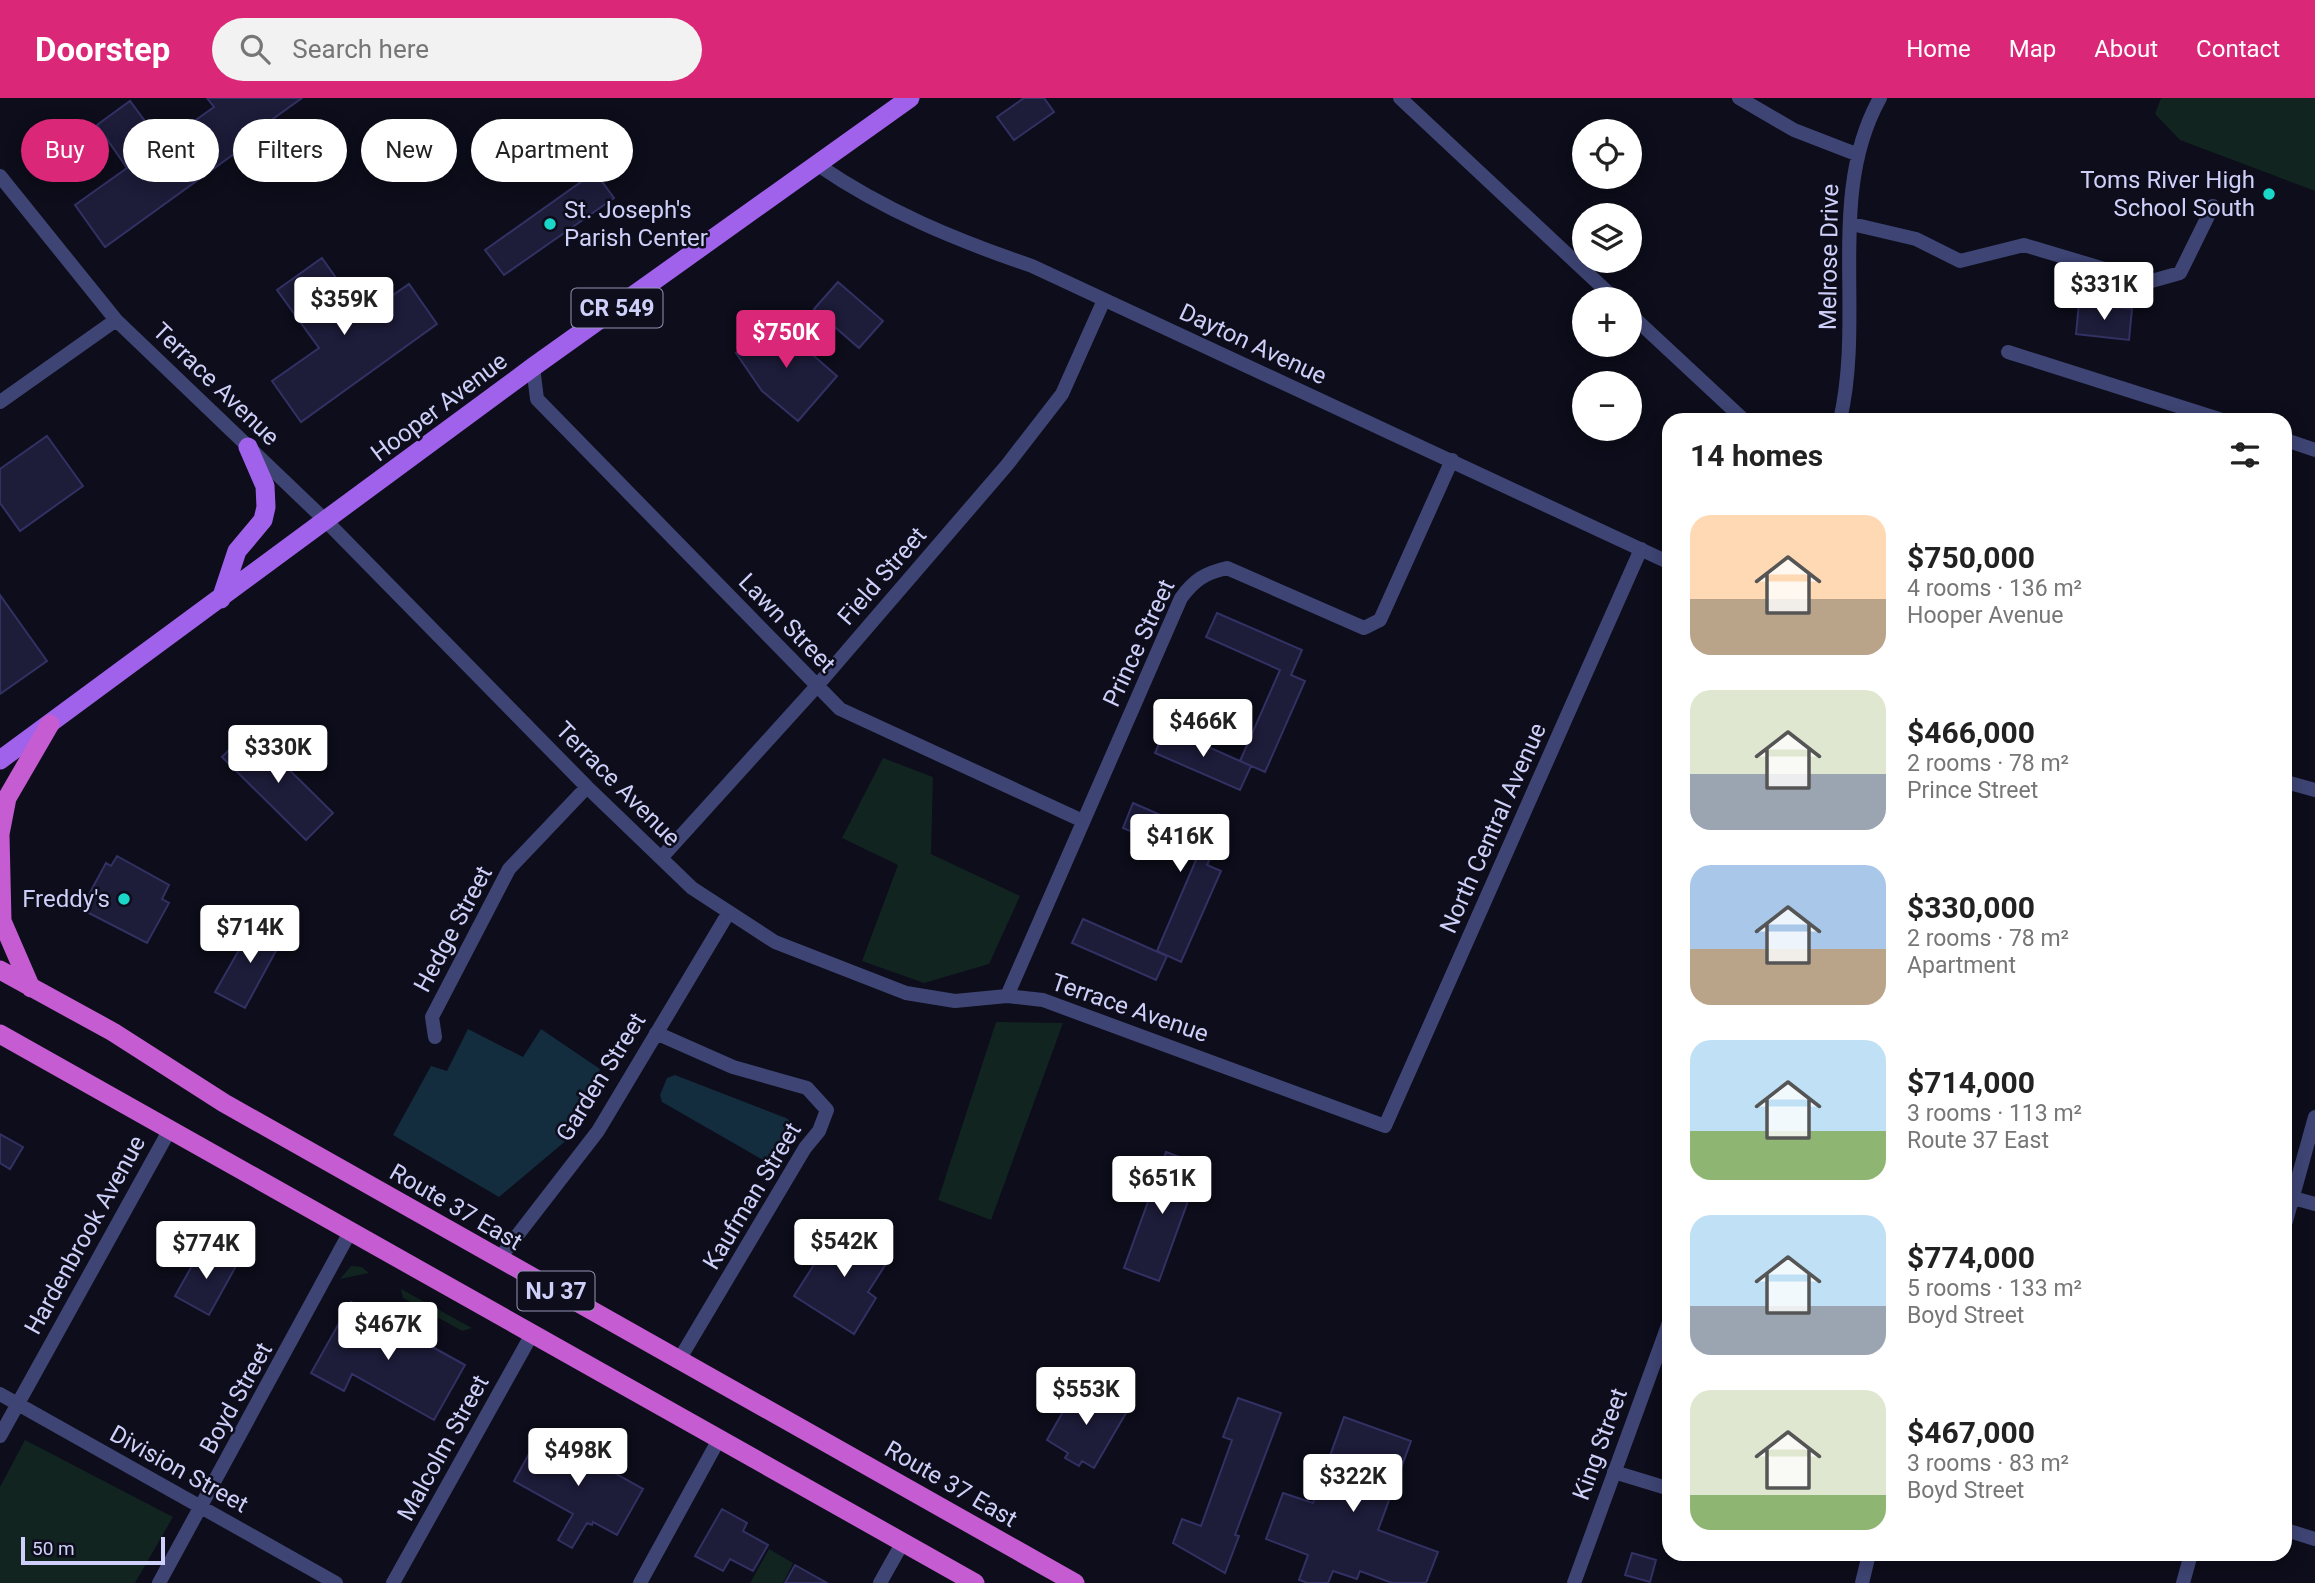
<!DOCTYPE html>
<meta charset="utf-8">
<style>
:root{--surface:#fff;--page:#f2f2f2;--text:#222;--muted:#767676;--accent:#db2777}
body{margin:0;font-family:Roboto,sans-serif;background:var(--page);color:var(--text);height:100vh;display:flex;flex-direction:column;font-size:26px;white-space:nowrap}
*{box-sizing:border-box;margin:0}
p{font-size:23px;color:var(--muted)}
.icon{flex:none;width:38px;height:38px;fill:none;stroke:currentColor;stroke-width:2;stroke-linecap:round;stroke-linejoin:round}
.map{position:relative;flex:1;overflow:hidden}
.sheet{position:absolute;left:1662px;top:315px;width:630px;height:1148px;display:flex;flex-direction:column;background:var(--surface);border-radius:21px;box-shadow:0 4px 18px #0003}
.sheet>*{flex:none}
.top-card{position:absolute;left:21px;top:21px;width:665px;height:63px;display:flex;gap:14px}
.buttons{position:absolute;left:1572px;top:21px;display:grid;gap:14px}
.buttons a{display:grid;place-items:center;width:70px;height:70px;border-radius:50%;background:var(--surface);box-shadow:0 4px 18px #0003;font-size:35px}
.scale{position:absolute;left:21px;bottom:18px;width:144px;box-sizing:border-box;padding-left:7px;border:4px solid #ced0f9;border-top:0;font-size:19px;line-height:24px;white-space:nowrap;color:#ced0f9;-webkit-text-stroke:5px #0d0d1b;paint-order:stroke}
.price{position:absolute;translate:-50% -60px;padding:0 16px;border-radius:7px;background:#fff;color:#222;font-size:23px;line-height:46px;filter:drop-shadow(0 2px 4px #0008)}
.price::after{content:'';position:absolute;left:50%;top:42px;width:21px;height:16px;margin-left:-10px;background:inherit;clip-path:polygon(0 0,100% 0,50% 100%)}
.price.current{background:var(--accent);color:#fff}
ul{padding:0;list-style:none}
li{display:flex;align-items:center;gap:21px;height:175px;padding:0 28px}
li span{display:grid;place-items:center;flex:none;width:196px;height:140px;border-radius:21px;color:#555}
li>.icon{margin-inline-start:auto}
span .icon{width:84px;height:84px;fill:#fffc;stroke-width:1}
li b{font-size:30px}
h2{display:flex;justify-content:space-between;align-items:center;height:84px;padding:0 28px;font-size:30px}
.tag{padding:0 24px;border-radius:32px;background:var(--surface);box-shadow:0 4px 18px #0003;font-size:24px;line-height:63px}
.tag.current{background:var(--accent);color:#fff}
header{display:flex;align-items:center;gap:42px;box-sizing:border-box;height:98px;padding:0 35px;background:var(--accent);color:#fff}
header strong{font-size:33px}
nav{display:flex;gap:38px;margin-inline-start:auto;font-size:24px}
.search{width:490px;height:63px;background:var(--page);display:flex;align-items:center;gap:18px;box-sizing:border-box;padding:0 24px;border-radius:38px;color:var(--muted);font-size:26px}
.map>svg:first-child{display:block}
.green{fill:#112420}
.water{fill:#132c3e}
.building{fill:#1d1c39;stroke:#323163;stroke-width:2}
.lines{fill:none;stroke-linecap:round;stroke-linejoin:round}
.minor{stroke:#3e4574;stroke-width:14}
.tertiary{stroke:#3e4574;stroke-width:14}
.primary{stroke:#a062eb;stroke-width:19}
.trunk{stroke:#c55cd1;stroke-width:19}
.poi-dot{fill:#1bd7ca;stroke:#0d0d1b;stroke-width:2.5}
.labels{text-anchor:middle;stroke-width:5;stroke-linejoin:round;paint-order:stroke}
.shield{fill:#0d0d1b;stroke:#9496b6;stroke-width:2}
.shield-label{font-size:23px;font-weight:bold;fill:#ced0f9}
.poi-label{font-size:24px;fill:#ced0f9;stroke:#0d0d1b;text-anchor:end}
.street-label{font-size:24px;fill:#ced0f9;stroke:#0d0d1b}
</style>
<header>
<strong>Doorstep</strong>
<div class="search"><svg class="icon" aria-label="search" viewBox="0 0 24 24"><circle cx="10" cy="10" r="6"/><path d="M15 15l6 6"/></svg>Search here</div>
<nav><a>Home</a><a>Map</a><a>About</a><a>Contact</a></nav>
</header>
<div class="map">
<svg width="2315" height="1485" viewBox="0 0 2315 1485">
<rect width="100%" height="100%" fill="#0d0d1b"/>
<!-- green -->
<path class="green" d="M2161 0H2315V93L2180 42 2155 16Z
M883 660 933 679 931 756 1020 798 989 866 924 885 862 863 898 767 842 740Z
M996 924 1063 925 991 1122 938 1102Z
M351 1168 362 1169 369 1175 340 1181Z
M401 1191 472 1230 462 1233 403 1200Z
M25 1342 173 1419 135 1485H0V1389Z
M769 1451 793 1465 783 1485H750Z"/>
<!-- water -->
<path class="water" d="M468 931 523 959 541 931 600 971 581 1030 499 1099 393 1037 431 968 447 973Z
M675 977 786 1020 793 1025C795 1040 786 1053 776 1064L763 1062 662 1004 660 997 667 980Z"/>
<!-- building -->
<path class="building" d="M207 0H302L242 43 245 48 105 149 75 107 127 70 97 27 130 3 162 46 214 9Z
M1024 0H1044L1054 14 1014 42 997 19Z
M595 74 614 100 504 177 485 152Z
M322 160 363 218 409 186 437 226 301 324 272 283 319 250 277 192Z
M838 184 883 223 859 250 814 211Z
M2079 205 2132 211 2129 242 2076 236Z
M784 221 806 251 837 278 798 323 762 293 736 255Z
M47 338 83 388 20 433 0 405V371Z
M0 497 47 563 0 596Z
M1217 515 1302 552 1291 577 1305 583 1265 674 1240 663 1280 572 1206 539Z
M1166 630 1251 668 1240 692 1155 655Z
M249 632 333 715 306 742 222 659Z
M1133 705 1218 742 1207 767 1221 773 1181 864 1157 853 1196 762 1123 730Z
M117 758 169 787 162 801 169 805 147 845 81 811 106 765 111 768Z
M1083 821 1167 858 1156 882 1072 845Z
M263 826 284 838 245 910 215 894 251 831 259 834Z
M0 1036 23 1049 10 1071 0 1065Z
M1166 1054 1201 1067 1159 1183 1124 1170Z
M840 1126 891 1158 868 1194 876 1200 854 1236 794 1198Z
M202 1150 236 1168 209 1217 175 1198Z
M351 1204 465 1267 434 1322 352 1276 344 1293 311 1275Z
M1078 1287 1126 1315 1094 1370 1082 1363 1079 1368 1065 1360 1068 1355 1047 1342Z
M1238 1300 1281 1315 1235 1437 1239 1438 1225 1475 1173 1445 1182 1421 1201 1428 1232 1342 1223 1339Z
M1344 1319 1411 1343 1378 1432 1438 1454 1426 1485H1392L1360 1473 1357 1481 1333 1473 1328 1485H1308L1299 1482 1308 1457 1266 1441 1283 1395 1313 1405Z
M541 1334 643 1391 617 1437 593 1424 592 1427 587 1425 572 1450 558 1442 573 1416 514 1383Z
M722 1411 747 1425 743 1433 768 1447 753 1473 730 1461 723 1473 695 1458Z
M1632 1455 1656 1462 1650 1484 1625 1477Z
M795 1467 827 1485H785Z"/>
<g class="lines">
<!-- minor -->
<path class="minor" d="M1400 0 1615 201
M1739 0 1794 32 1856 56
M0 78 116 222 327 424 587 689 692 790 775 844 906 895 955 903 1007 898 1043 902 1385 1028 1641 451
M1852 126 1916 141 1960 163 2024 147 2148 184 2180 175 2213 108
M1629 215 1744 322
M2008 254 2222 322
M533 269 537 301 840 611 1083 723
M0 304 116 222
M1840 322C1865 216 1826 96 1880 0
M2286 342 2315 352
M661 760 816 589 1007 367 1062 296 1104 202
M1007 898 1181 500C1194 482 1205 475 1227 470L1364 530 1380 522 1452 362
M656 935 733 969 807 990 827 1012 819 1033 805 1050 679 1262
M435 939 432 919 509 771 587 689
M2286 1098 2315 1106
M2286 1123 2315 1019
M499 1161 598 1033 729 814
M0 1296 336 1485
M0 1338 169 1033
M1614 1374 1670 1391
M2286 1432 2315 1441
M159 1485 350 1134
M393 1485 532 1236
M640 1485 718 1343
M880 1485 903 1444
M1574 1485 1670 1222
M1862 1485 1869 1456
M2183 1485 2191 1456"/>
<!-- tertiary -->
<path class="tertiary" d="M818 67C885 113 956 142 1032 168L1670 465
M2286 684 2315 692"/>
<!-- primary -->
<path class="primary" d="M221 501 237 453 263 422 266 409 265 388 248 349
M0 662 533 269 910 0"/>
<!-- trunk -->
<path class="trunk" d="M0 736 7 700 50 626
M0 737 2 823 31 890
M0 872 113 934 224 1005 1075 1485
M0 936 975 1485"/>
</g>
<!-- markers -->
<g class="poi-dot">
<circle cx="2269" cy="96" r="7"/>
<circle cx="550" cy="126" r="7"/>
<circle cx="124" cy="801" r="7"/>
</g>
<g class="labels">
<!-- shield labels -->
<g class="shield">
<rect x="571.5" y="190.5" width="91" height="39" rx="5"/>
<rect x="517.5" y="1173.5" width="77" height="39" rx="5"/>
</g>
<g class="shield-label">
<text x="617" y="218">CR 549</text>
<text x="556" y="1201">NJ 37</text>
</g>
<!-- poi labels -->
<g class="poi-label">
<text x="2255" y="90">Toms River High<tspan x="2255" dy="28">School South</tspan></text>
<text x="564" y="120" text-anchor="start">St. Joseph's<tspan x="564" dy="28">Parish Center</tspan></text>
<text x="110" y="809">Freddy's</text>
</g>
<!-- street labels -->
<g class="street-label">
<text transform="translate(1829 159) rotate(-89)" y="8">Melrose Drive</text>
<text transform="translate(1253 246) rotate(25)" y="8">Dayton Avenue</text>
<text transform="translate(216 286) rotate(44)" y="8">Terrace Avenue</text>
<text transform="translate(439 309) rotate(-37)" y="8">Hooper Avenue</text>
<text transform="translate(882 478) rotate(-49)" y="8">Field Street</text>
<text transform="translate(787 525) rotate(46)" y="8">Lawn Street</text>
<text transform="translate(1139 545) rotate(-65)" y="8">Prince Street</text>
<text transform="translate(618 686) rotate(45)" y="8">Terrace Avenue</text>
<text transform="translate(1493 730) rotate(-66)" y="8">North Central Avenue</text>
<text transform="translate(453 831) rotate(-62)" y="8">Hedge Street</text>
<text transform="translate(1130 910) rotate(19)" y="8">Terrace Avenue</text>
<text transform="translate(601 979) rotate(-58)" y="8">Garden Street</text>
<text transform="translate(752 1098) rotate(-59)" y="8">Kaufman Street</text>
<text transform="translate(456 1109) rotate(30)" y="8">Route 37 East</text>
<text transform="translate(85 1137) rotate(-61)" y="8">Hardenbrook Avenue</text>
<text transform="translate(236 1300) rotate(-61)" y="8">Boyd Street</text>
<text transform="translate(1600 1346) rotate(-70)" y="8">King Street</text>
<text transform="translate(443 1350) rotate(-61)" y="8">Malcolm Street</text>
<text transform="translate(179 1371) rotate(29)" y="8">Division Street</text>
<text transform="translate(951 1386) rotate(30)" y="8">Route 37 East</text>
</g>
</g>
</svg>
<div class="buttons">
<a><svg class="icon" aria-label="locate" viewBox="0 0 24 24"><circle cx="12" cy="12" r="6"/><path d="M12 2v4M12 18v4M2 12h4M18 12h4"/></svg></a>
<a><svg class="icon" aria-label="layers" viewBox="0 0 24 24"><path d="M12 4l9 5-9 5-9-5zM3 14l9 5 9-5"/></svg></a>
<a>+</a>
<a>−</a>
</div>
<div class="scale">50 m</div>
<b class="price" style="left:2104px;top:224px">$331K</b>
<b class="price" style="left:344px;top:239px">$359K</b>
<b class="price current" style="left:786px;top:272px">$750K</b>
<b class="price" style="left:1203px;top:661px">$466K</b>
<b class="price" style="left:278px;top:687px">$330K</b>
<b class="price" style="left:1180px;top:776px">$416K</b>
<b class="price" style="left:250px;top:867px">$714K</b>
<b class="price" style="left:1162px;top:1118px">$651K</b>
<b class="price" style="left:844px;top:1181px">$542K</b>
<b class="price" style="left:206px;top:1183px">$774K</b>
<b class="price" style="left:388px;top:1264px">$467K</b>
<b class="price" style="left:1086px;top:1329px">$553K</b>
<b class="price" style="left:578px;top:1390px">$498K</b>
<b class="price" style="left:1353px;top:1416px">$322K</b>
<div class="top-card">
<a class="tag current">Buy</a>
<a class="tag">Rent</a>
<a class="tag">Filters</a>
<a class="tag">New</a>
<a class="tag">Apartment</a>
</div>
<section class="sheet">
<h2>14 homes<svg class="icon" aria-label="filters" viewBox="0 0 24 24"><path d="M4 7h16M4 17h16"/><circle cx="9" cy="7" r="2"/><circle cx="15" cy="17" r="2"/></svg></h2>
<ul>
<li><span style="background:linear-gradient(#ffd9b3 60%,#b9a48a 0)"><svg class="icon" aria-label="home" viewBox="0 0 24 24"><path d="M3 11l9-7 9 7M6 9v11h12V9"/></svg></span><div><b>$750,000</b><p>4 rooms · 136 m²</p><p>Hooper Avenue</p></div></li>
<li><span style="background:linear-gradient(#dfe7d0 60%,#9aa5b1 0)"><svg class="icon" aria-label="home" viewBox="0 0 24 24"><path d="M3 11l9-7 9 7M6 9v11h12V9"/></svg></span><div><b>$466,000</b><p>2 rooms · 78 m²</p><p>Prince Street</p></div></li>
<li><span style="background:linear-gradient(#a9c7e8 60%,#b9a48a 0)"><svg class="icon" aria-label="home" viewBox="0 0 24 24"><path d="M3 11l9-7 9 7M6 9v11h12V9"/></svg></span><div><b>$330,000</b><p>2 rooms · 78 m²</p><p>Apartment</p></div></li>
<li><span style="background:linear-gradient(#bfe0f5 65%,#8fb573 0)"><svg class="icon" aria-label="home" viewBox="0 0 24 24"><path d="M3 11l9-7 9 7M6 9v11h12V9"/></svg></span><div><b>$714,000</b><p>3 rooms · 113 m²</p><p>Route 37 East</p></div></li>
<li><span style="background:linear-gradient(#bfe0f5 65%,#9aa5b1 0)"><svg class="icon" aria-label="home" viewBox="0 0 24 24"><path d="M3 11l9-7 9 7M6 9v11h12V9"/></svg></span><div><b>$774,000</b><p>5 rooms · 133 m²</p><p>Boyd Street</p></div></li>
<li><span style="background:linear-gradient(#dfe7d0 75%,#8fb573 0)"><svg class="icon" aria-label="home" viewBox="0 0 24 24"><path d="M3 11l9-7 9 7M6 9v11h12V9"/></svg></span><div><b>$467,000</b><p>3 rooms · 83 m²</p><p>Boyd Street</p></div></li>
</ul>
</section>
</div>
